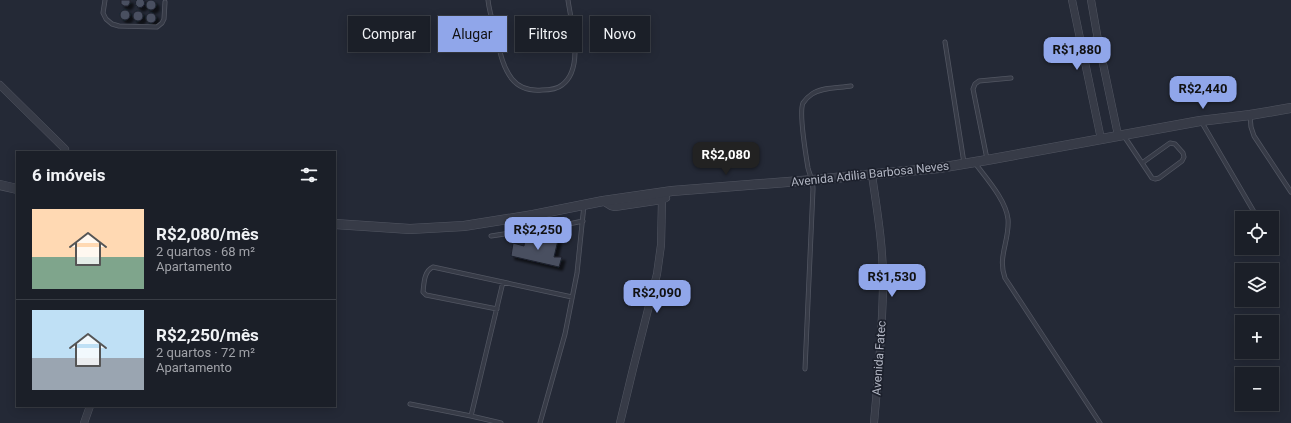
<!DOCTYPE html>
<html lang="pt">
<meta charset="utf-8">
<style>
:root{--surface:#1b1f28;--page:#242730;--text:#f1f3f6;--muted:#a0a2a8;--line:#393d45;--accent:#90a6ea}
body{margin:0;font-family:Roboto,sans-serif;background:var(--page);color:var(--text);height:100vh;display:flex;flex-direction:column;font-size:15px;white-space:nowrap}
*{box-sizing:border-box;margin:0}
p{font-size:13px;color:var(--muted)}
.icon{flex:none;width:22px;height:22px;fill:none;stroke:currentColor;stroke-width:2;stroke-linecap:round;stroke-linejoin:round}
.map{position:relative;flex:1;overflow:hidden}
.panel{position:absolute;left:16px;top:151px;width:320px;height:256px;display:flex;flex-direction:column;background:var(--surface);border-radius:0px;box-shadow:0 2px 10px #0003,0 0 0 1px var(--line)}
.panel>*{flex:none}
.top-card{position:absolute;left:348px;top:16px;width:380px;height:36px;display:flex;gap:8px}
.tools{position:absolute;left:1235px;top:211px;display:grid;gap:8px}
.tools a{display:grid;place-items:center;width:44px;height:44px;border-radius:0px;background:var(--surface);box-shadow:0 2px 10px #0003,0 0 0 1px var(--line);font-size:20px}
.price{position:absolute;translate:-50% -34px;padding:0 9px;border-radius:8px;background:var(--accent);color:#111;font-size:13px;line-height:26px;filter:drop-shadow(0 1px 2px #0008)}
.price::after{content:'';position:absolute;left:50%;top:24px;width:12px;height:9px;margin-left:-6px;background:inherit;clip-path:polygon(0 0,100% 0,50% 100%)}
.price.on{background:#222;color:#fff}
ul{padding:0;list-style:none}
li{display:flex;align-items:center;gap:12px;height:100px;padding:0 16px}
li+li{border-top:1px solid var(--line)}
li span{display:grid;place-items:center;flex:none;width:112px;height:80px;border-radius:0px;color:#555}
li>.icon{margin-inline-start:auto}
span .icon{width:48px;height:48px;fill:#fffc;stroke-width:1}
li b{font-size:17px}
h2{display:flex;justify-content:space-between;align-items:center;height:48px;padding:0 16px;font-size:17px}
.chip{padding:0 14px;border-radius:0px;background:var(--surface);box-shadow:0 2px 10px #0003,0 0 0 1px var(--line);font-size:14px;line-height:36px}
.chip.on{background:var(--accent);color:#111}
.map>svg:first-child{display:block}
.building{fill:#4a5060;stroke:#1e222e;filter:url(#shadow)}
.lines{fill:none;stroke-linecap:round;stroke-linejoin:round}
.service-casing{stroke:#525662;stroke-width:5}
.minor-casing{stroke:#525662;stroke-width:8}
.tertiary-casing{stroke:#525662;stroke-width:10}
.service{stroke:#373b47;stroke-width:3.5}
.minor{stroke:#373b47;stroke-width:7}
.tertiary{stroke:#373b47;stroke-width:9}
.labels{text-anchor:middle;stroke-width:3.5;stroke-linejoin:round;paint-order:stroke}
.street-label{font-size:12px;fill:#b2b6c3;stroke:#1c202c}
</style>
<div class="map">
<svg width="1291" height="423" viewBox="0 0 1291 423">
<defs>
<filter id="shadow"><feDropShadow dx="3.5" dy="3.5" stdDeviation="1" flood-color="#0009"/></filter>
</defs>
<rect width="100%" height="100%" fill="#242936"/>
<!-- building -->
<path class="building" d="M135.5 3a4.5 4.5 0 1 1 9 0a4.5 4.5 0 1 1-9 0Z
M121 0H130V3L128 6H124L121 4Z
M146 5a5 5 0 1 1 10 0a5 5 0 1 1-10 0Z
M120 15a5 5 0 1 1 10 0a5 5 0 1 1-10 0Z
M133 16a5 5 0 1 1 10 0a5 5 0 1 1-10 0Z
M146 18a5 5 0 1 1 10 0a5 5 0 1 1-10 0Z
M534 234 558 240 554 257H562L559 267 511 256 513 243 524 246 525 239 534 242Z"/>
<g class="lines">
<!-- service casing -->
<g class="service-casing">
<path id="service" d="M105 0 103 13 106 19 112 24 119 26 157 27 162 23 164 19 165 2
M488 0C489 10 492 20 495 30 499 46 501 65 512 79 520 89 530 91 542 90 548 90 557 89 562 85 585 68 571 23 568 0
M945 42 964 163
M1250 116 1251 127 1254 136 1291 192
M1201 121 1257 217
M1124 136 1152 178 1155 179 1159 178 1182 161 1184 157 1183 153 1175 144 1170 143 1142 163
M987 159 973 89 975 84 979 81 1011 78
M975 163C986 178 1006 200 1008 219 1010 240 997 257 1005 278L1100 423
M491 236 564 225 583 221
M497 309 426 295 423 292C424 283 424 271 433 267L572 297
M805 369 813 189C813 180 810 176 808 168 806 156 799 112 803 103 805 100 809 96 812 94 822 87 839 88 851 86
M410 404 471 416
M501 423 471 416 503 282
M540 423 565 334 577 273 584 205"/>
</g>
<!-- minor casing -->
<g class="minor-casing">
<path id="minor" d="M1072 0 1101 139
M1091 0 1098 40 1118 135
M1080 43 1098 40
M0 85 65 149
M872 175C877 210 883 245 883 280 883 328 878 376 874 423
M603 201 611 206 615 207 662 200 666 198
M84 423 90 406
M620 423 633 369 657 274 661 245 662 200"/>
</g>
<!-- tertiary casing -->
<g class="tertiary-casing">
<path id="tertiary" d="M0 185 17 189
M335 224 410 229 464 226 533 215 603 201 672 191 813 180 939 168 987 160 1200 121 1250 115 1291 108"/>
</g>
<!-- service -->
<use href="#service" class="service"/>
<!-- minor -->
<use href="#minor" class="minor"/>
<!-- tertiary -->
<use href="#tertiary" class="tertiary"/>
</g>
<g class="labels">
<!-- street labels -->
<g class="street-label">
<text transform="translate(870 174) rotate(-6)" y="4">Avenida Adilia Barbosa Neves</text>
<text transform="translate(879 358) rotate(-86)" y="4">Avenida Fatec</text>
</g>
</g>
</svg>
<div class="tools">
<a><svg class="icon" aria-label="locate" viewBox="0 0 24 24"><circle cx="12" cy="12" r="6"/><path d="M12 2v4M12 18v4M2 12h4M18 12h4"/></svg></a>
<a><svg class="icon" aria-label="layers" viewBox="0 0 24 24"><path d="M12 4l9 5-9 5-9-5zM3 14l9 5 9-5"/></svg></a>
<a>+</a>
<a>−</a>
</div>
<b class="price" style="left:1077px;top:71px">R$1,880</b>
<b class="price" style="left:1203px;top:110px">R$2,440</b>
<b class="price on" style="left:726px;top:176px">R$2,080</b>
<b class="price" style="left:538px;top:251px">R$2,250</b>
<b class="price" style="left:892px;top:298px">R$1,530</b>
<b class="price" style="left:657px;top:314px">R$2,090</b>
<div class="top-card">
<a class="chip">Comprar</a>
<a class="chip on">Alugar</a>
<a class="chip">Filtros</a>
<a class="chip">Novo</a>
</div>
<section class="panel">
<h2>6 imóveis<svg class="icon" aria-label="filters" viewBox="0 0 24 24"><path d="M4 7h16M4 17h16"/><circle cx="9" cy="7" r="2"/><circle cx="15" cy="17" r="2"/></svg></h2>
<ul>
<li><span style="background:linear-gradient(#ffd9b3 60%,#7fa58c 0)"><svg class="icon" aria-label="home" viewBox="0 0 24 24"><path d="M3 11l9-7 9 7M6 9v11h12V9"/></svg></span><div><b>R$2,080/mês</b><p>2 quartos · 68 m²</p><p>Apartamento</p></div></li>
<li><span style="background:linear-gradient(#bfe0f5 60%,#9aa5b1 0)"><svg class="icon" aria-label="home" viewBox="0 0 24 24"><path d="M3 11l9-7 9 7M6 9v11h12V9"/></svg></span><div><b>R$2,250/mês</b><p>2 quartos · 72 m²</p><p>Apartamento</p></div></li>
</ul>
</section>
</div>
